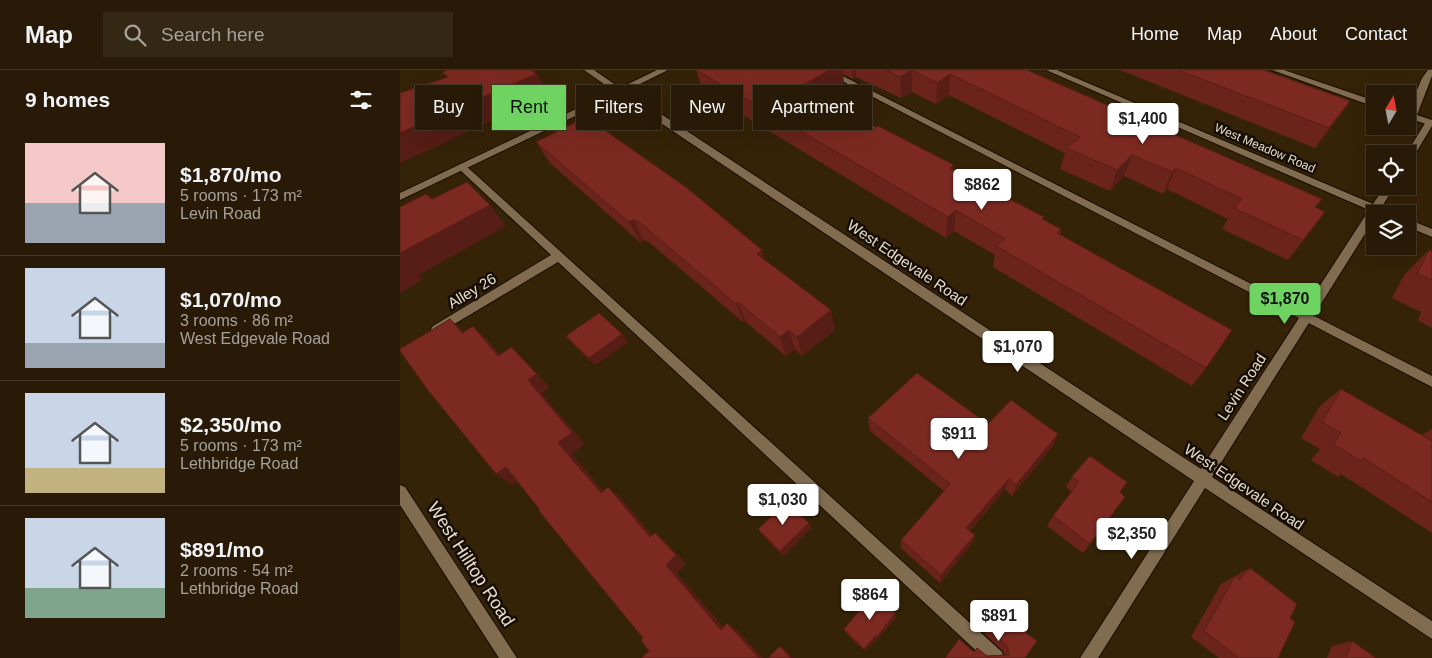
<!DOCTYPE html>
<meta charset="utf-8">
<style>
:root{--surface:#281a06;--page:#342714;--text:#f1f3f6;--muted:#a5a19b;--line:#443828;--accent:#6ed361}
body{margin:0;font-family:Arial,sans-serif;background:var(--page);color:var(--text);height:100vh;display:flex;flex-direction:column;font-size:19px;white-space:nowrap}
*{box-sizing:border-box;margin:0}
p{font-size:16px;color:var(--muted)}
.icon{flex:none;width:28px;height:28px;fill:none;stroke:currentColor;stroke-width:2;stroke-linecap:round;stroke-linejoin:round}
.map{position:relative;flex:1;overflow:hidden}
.sheet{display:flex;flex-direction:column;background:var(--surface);width:400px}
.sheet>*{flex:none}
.banner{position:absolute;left:15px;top:15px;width:475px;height:45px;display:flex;gap:10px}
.needle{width:32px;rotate:10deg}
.tools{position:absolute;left:966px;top:15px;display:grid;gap:10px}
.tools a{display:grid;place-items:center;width:50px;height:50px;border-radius:0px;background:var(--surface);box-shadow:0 5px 20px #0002,0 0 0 1px var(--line);font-size:25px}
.price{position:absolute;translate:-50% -42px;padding:0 11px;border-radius:5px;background:#fff;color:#222;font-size:16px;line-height:32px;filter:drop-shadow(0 1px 2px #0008)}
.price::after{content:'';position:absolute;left:50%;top:30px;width:15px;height:11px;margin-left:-8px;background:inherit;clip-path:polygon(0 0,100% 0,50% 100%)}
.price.current{background:var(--accent);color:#111}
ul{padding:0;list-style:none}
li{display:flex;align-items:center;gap:15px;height:125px;padding:0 25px}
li+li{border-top:1px solid var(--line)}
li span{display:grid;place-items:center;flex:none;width:140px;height:100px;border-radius:0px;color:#555}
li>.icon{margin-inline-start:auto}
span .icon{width:60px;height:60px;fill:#fffc;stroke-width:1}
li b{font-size:21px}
h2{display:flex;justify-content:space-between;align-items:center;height:60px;padding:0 25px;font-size:21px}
.pill{padding:0 18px;border-radius:0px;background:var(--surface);box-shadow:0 5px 20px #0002,0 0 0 1px var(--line);font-size:18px;line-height:45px}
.pill.current{background:var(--accent);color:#111}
header{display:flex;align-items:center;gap:30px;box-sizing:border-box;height:70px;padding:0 25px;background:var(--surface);border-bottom:1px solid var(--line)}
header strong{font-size:24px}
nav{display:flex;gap:28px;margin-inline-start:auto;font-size:18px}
.search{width:350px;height:45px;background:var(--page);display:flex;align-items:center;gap:12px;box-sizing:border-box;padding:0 18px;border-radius:0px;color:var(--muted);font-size:19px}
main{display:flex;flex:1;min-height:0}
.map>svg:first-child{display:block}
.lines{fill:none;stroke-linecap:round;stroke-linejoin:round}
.service-casing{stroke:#1a0d00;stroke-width:2}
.minor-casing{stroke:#1a0d00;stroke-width:2}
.service{fill:#816c50;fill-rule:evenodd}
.minor{fill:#816c50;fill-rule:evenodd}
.wall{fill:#6b241c}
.shaded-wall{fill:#571d17}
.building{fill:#7c2a21;stroke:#571d17}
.labels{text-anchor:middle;stroke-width:5;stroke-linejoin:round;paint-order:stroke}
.far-street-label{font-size:12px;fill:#e9ddce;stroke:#160e04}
.street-label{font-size:15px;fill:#e9ddce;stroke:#160e04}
.near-street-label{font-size:18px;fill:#e9ddce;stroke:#160e04}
</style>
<header>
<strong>Map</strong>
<div class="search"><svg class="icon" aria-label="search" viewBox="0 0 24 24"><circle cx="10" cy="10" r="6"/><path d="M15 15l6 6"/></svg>Search here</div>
<nav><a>Home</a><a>Map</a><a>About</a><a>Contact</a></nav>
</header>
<main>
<section class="sheet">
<h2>9 homes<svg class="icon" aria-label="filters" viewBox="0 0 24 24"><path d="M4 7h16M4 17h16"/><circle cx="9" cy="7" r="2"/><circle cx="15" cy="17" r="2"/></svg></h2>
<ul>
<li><span style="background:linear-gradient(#f6c9c9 60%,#9aa5b1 0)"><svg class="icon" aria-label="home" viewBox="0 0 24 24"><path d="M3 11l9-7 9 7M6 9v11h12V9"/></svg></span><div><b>$1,870/mo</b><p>5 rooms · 173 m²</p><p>Levin Road</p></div></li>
<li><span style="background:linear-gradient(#c9d6e8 75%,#9aa5b1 0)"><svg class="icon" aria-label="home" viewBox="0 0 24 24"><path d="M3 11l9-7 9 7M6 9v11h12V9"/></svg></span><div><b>$1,070/mo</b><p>3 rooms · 86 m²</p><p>West Edgevale Road</p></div></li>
<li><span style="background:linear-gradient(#c9d6e8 75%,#c2b280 0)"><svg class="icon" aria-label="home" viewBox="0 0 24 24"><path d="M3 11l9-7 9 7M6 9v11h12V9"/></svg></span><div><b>$2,350/mo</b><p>5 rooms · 173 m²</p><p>Lethbridge Road</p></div></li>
<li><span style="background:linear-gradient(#c9d6e8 70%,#7fa58c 0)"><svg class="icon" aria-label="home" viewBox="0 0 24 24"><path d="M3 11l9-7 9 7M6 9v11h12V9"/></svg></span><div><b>$891/mo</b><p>2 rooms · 54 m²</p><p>Lethbridge Road</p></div></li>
</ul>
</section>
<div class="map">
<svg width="1032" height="588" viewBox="0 0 1032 588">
<rect width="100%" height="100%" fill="#352308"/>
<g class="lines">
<!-- service casing -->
<g class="service-casing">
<path id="service" d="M421 0H431L1032 306V317Z
M872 0H884L975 31V37Z
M1028 0H1032V6L1017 45 1032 50V56L1008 48V42L1022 8Z
M62 94 65 95 602 582 604 588H584L158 192 41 262H33L31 259 33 256 151 185 59 99V95Z"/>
</g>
<!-- minor casing -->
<g class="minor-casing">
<path id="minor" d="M184 0H194L220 18 257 0H268L226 21 801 399 969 140 646 0H657L973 134 985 116H995L981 138 992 144H975V148L812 407 1032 551V569L805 418 698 588H680L794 411 219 25 0 130V123L214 21Z
M1027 50H1032V56L1011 91 1008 92 1006 84Z
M1008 149 1032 159V167L1008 157Z
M0 415 5 417 117 588H99L0 435Z"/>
</g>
<!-- service -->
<use href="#service" class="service"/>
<!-- minor -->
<use href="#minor" class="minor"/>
</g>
<!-- wall -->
<path class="wall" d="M296 0H627L925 142 888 190 822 159 828 149 767 119 763 124 724 106 710 121 660 99 665 83 549 25 536 34 512 22 501 28 456 7 453 9 443 4 444 14 415 31 456 53 554 100 661 159 660 165 806 298 792 316 593 197 595 185 554 161 546 168 303 21Z
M720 0H864L950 31 936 51 915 78Z
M136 72 365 190 431 240 435 260 402 286 395 279 386 286 346 252 344 253 250 173 244 170 241 173 150 93Z
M1029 180 1032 182V258L1018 250 1021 242 992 228 1004 205Z
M222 264 228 272 195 295 172 273 166 266Z
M941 319 1022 365 1032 359V463L941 404 938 407 911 390 920 379 901 368 920 336Z
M468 348 588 354 653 376 612 426 605 419 570 461 575 465 572 474 540 513 501 478V470L544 421 470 361Z
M672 406 720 422 690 474 683 483 647 456 653 446 672 422 666 417Z
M409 453 411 458 383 486 362 464 358 459Z
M850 498 890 548 878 588H819L791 567 821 514Z
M599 542 625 588H545L605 585 603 581 585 564Z
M495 543 496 547 478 569 477 568 465 581 445 562 444 559Z
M952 571 976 588H927L932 576Z"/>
<!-- shaded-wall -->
<path class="shaded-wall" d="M131 0H135L146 20H145L148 25 0 93V63Z
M430 0H442L444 14 398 42 394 20Z
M452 0H456V7L453 9Z
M512 0V22L501 28 500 7Z
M550 4 549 25 536 34 537 13Z
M950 31 936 51 915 78 929 58Z
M732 85 724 106 710 121 717 100Z
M776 98 767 119 763 124 772 102Z
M90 135 106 156 19 205 23 210 0 223V183Z
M556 140 554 161 546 168 548 147Z
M233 150 244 170 241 173 229 152Z
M362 180 368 201 357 184Z
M338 232 346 252 344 253 336 234Z
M431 240 435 260 402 286 397 267Z
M50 249 65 263H62Z
M73 256 87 270 113 299 98 286Z
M389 260 395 279 386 286 380 267Z
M222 264 228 272 195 295 189 288Z
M111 277 150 317 142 324 185 374 172 384 213 433 201 423 158 373Z
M658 364 653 376 612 426 616 415Z
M106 397 122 408 112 415 96 404Z
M609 409 605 419 564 467 566 458Z
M208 417 221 428 261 476 250 467Z
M409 453 411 458 383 486 380 481Z
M255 463 266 472 286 494 277 503 330 565 321 560 266 495Z
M575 465 572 474 540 513 541 505Z
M495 543 496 547 478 569 477 567Z
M327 553 336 559 363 588H359Z
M476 565 477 568 465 581 464 579Z
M380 576 386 581 393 588H391Z"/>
<!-- building -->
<path class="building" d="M48 0H131L136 4 0 63V23L48 7 42 2Z
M296 0H430L394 20 456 53 462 49 476 57 478 56 554 95 550 98 644 147 642 149 661 159 657 163 832 260 806 298 596 176 605 169 556 140 548 147Z
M486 0H627L922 129 915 137 925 142 903 170 834 138 842 129 776 98 772 102 732 85 717 100 666 78 680 67 550 4 537 13 512 0 500 7Z
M778 0H864L950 31 929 58Z
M186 47 287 118 362 180 357 184 431 240 397 267 389 260 380 267 338 232 336 234 239 152 233 150 229 152 136 72Z
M67 112 90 135 0 183V137L26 124 32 129Z
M1029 180 1032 182V210L1017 204Z
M199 243 222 264 189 288 166 266Z
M50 249 62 263 73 256 98 286 111 277 137 304 128 310 172 363 158 373 201 423 208 417 250 467 255 463 276 485 266 495 321 560 327 553 359 588H241L249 581 241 570 243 568 139 441 140 440 106 397 96 404 27 319 0 281V279Z
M517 303 588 354 611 330 658 364 616 415 609 409 566 458 575 465 541 505 501 470 550 414 468 348Z
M941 319 1032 371V432L963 388 961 391 933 374 941 363 922 352Z
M690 386 727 412 720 422 725 427 690 474 653 446 679 412 672 406Z
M387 432 409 453 380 481 358 459Z
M850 498 897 534 890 548 895 552 878 588H839L804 561 835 506 840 510Z
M474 523 495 543 477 567 476 565 464 579 444 559Z
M599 542 637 571 625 588H545L559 569 574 582 577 578 587 586 609 585 607 576 588 560Z
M952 571 976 588H946Z
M380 576 391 588H368Z"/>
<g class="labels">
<!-- far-street labels -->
<g class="far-street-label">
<text transform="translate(865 78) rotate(23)" y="4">West Meadow Road</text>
</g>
<!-- street labels -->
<g class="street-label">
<text transform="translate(507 193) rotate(34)" y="5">West Edgevale Road</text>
<text transform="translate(72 221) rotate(-31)" y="5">Alley 26</text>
<text transform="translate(842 317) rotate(-57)" y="5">Levin Road</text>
<text transform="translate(844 417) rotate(34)" y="5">West Edgevale Road</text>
</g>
<!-- near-street labels -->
<g class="near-street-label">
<text transform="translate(71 494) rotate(57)" y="6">West Hilltop Road</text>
</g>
</g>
</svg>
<div class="tools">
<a><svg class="needle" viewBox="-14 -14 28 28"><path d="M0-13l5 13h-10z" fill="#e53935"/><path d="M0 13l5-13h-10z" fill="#a5a19b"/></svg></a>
<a><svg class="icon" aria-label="locate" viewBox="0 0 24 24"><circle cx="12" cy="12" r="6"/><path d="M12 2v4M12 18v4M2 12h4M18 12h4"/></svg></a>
<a><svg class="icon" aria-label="layers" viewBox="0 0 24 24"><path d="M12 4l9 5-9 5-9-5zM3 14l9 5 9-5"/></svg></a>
</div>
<b class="price" style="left:743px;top:75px">$1,400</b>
<b class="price" style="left:582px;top:141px">$862</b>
<b class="price current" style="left:885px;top:255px">$1,870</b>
<b class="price" style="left:618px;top:303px">$1,070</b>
<b class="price" style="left:559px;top:390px">$911</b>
<b class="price" style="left:383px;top:456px">$1,030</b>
<b class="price" style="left:732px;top:490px">$2,350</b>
<b class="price" style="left:470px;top:551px">$864</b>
<b class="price" style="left:599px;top:572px">$891</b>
<div class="banner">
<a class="pill">Buy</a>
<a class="pill current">Rent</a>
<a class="pill">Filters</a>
<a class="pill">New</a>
<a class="pill">Apartment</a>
</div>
</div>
</main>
